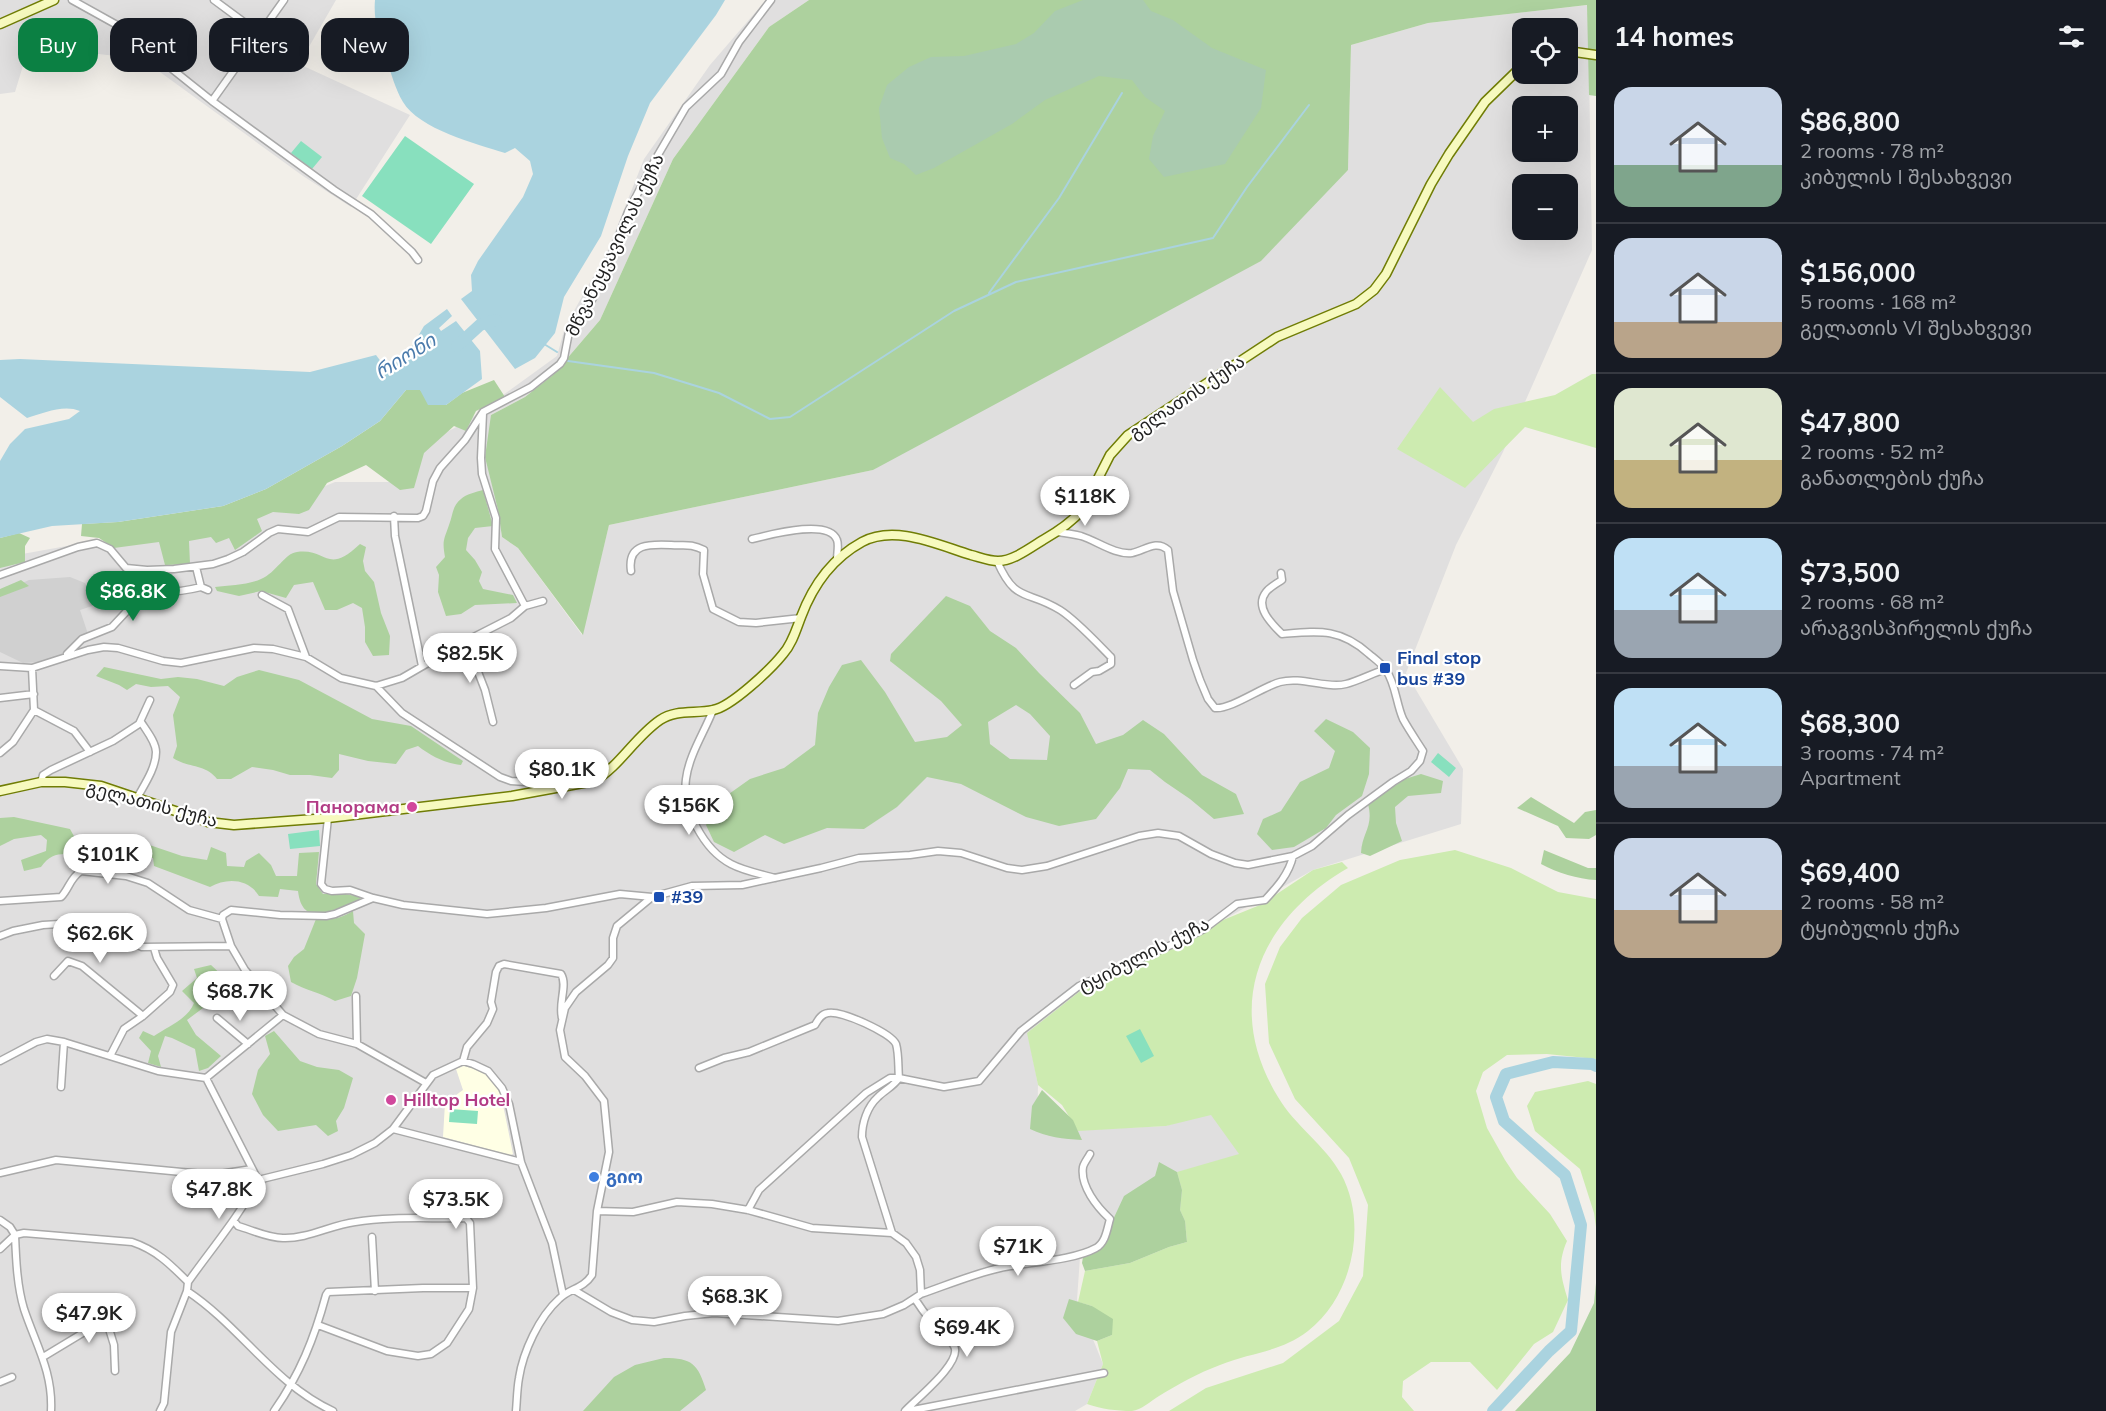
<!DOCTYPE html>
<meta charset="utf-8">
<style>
:root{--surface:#171b24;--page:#20242c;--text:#f1f3f6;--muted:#9ea1a6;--line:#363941;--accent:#0b8043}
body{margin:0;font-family:Mulish,"Noto Sans Georgian",sans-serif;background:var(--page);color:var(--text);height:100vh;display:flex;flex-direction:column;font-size:22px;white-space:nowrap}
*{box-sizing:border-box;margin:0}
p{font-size:20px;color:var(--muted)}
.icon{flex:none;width:33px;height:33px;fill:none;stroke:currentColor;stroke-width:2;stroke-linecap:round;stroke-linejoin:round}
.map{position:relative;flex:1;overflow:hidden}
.side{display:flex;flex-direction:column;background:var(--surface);width:510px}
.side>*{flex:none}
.guide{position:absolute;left:18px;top:18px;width:570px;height:54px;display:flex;gap:12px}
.tools{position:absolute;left:1512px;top:18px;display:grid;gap:12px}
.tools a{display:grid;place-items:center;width:66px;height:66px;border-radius:12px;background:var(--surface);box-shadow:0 6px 24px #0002;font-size:30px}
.price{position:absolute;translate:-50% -51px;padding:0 14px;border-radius:21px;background:#fff;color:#222;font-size:20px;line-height:39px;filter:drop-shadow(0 2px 3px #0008)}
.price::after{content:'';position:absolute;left:50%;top:36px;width:18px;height:14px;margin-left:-9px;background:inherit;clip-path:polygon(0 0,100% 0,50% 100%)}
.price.on{background:var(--accent);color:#fff}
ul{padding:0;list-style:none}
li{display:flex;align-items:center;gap:18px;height:150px;padding:0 18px}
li+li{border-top:2px solid var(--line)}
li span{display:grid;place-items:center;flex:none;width:168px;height:120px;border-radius:18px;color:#555}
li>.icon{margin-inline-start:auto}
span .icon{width:72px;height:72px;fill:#fffc;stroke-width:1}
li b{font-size:26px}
h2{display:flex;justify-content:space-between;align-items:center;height:72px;padding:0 18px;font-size:26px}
.pill{padding:0 21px;border-radius:18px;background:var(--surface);box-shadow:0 6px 24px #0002;font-size:21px;line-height:54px}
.pill.on{background:var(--accent);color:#fff}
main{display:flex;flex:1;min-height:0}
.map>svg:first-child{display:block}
.residential{fill:#e0dfdf;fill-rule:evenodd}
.education{fill:#ffffe5}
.religious{fill:#d0d0d0}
.grass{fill:#cdebb0}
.forest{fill:#add19e;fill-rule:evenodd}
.cemetery{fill:#aacbaf}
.pitch{fill:#88e0be}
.water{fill:#aad3df}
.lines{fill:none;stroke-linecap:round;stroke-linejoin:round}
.stream{stroke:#aad3df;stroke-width:2}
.river{stroke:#aad3df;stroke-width:12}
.street-casing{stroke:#a9a9a9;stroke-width:9}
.secondary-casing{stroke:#707d05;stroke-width:11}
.street{stroke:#fff;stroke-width:6}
.secondary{stroke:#f7fabf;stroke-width:8}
.transit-dot{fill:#1a4fb4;stroke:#fff;stroke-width:2}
.hotel-dot{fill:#d1479c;stroke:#fff;stroke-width:2}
.shop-dot{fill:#3f7fe0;stroke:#fff;stroke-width:2}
.labels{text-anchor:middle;stroke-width:4.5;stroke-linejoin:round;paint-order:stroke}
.street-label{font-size:18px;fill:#222;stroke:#fff}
.transit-label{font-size:18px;font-weight:bold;fill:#164399;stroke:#fff;text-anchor:start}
.hotel-label{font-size:18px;font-weight:bold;fill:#b23c85;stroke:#fff;text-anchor:end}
.shop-label{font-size:18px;font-weight:bold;fill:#366cbe;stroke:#fff;text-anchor:start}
.water-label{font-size:20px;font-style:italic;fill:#4a7aab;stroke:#fff}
</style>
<main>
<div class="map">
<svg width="1596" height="1411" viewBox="0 0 1596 1411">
<rect width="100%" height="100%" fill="#f2efe9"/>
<!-- residential -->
<path class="residential" d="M0 0H336L299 64 410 115 351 207 303 176 142 59 29 46 15 92 0 94Z
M766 0H809L769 27 673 159 600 320 553 375 525 397 491 415 498 510 502 537 518 548 582 635 609 525 873 470 1348 170 1351 45 1428 23 1588 5 1592 250 1503 452 1456 545 1406 673 1463 769 1461 824 1313 870 1223 920 1199 935 1084 988 1028 1033 1038 1085 1037 1132 1166 1126 1211 1110 1292 1196 1107 1252 1080 1257 1077 1300 1103 1364 1087 1404 1075 1411H0V558L89 542 202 537 335 482H397L433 439 466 422 557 356 565 327 607 252 644 159 710 65ZM1522 28H1568V74H1522ZM1522 106H1568V152H1522ZM1522 184H1568V230H1522Z"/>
<!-- education -->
<path class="education" d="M464 1066 485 1072 500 1090 513 1154 510 1155 443 1137 445 1103 463 1090 456 1069Z"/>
<!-- religious -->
<path class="religious" d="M70 577 85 583 95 605 80 610 88 634 59 656 40 662 23 663 0 652V593L29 580Z"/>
<!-- grass -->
<path class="grass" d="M1592 374H1596V448L1525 427 1465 488 1397 449 1440 387 1473 422 1494 409 1555 395Z
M1455 850 1511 868 1558 892 1596 899V1059L1547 1054 1507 1055 1483 1072 1476 1091 1487 1128 1505 1160 1517 1178 1550 1214 1567 1241C1557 1264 1561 1277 1568 1300L1553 1332 1534 1344 1497 1390 1470 1362H1431L1403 1381 1402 1397 1414 1411H1169L1206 1388 1283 1363 1339 1321 1363 1276 1368 1205 1349 1158 1295 1099 1269 1043 1265 984 1280 947 1302 918 1341 885 1400 860Z
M1342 862 1348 868C1260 919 1222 1005 1278 1097 1295 1126 1325 1145 1341 1174 1368 1223 1353 1296 1308 1331 1279 1353 1251 1352 1220 1365 1198 1373 1179 1384 1159 1396 1151 1401 1141 1410 1132 1411 1116 1411 1102 1409 1087 1404L1103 1364 1097 1341 1112 1335 1092 1306 1078 1302 1085 1271 1130 1263 1169 1247 1187 1242 1185 1221 1180 1210 1182 1190 1177 1172 1239 1154 1211 1115 1166 1126 1078 1131 1062 1105 1038 1085 1027 1033 1084 988 1199 935 1223 920 1260 905 1313 870Z
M1588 1081 1596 1084V1227L1594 1213 1580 1169 1535 1131 1527 1106 1535 1092Z"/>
<!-- forest -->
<path class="forest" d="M809 0H1596V96L1589 95 1587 5 1428 23 1351 45 1348 170 1261 261 873 470 609 525 583 635 518 548 502 537 498 510 485 457 491 415 525 397 553 375 600 320 673 159 769 27Z
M494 380 505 397 476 411 466 431 454 426 424 453 414 488 400 490 366 465 327 483 309 510 299 514 273 512 257 519 262 531 235 550 229 538 216 543 211 537 189 541 190 564 165 565 159 542 114 548 99 538 81 536 82 524 118 522 223 506 266 489 342 446 380 421 406 390H420L446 405 462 393Z
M483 490 493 526 475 528 468 538 466 550 475 560 482 572 479 581 483 589 513 595 517 603 475 605 461 614 446 616 438 592 439 575 436 567 445 557C442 540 444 540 449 525 453 515 452 506 461 499 466 494 476 492 483 490Z
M19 533 30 538 25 546V562L0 568V538Z
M360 544 366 547 363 561 365 571 374 582 381 613 390 636 389 655 373 656 365 642V627L362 608 353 603 337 610H325L313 582 294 585 286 598 261 591 239 596 217 591 215 587C229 585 248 585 261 579 276 573 285 553 297 552 328 548 326 576 360 544Z
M21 580 29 586 0 597V589Z
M946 596 970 606 990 631 1016 648 1039 673 1080 713 1096 744 1123 735 1143 720 1164 734 1202 775 1236 794 1244 814 1214 819 1190 799 1165 782 1150 770 1128 769 1120 788 1096 819 1059 826 1026 817 961 784 927 777 897 807 864 829 827 828 784 844 765 835 734 852 714 842 706 825 719 801 750 779 784 768 815 745 818 713 829 687 842 665 861 660 885 692 915 742 947 737 962 725 941 701 890 661 891 654ZM1016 705 1030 714 1050 736 1047 760 1010 759 990 744 988 722Z
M104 667 161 679 178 677 197 679 224 686 237 677 259 670 299 680 372 719 411 726 463 761 461 765C444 763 431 756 418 746L406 750 396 764 368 761 339 754V770L332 778 310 775H290L273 770 252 767 231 779H217C206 764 188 768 173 758L177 746 173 715 180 697 168 686 151 687 136 684 127 690 119 685 96 676Z
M1326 719 1353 732 1370 748 1369 774 1362 796 1336 815 1326 828 1294 847 1272 850 1257 834 1263 819 1281 811 1300 782 1329 768 1335 751 1314 731Z
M1421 774 1443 781 1441 793 1408 796 1395 807 1396 823 1402 841 1370 856 1361 853C1362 832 1374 827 1368 804L1405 779Z
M1531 797 1574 823 1585 812 1596 810V835L1589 839 1566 838 1558 826 1517 808Z
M14 817 70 829 80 847C98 849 110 845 126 837L182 856 207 860 211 847 226 853 227 866 244 867 246 861 259 853 271 865 276 876H297L299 853 319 852 316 884 323 894 340 893 361 897 360 900C339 905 303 933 298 891L280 889 278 897 259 896C248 878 226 878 210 887L154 866 153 858 140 856 128 863 106 860 94 869H83L84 856C66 854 53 850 41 867L24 871 21 860 46 851 47 840 41 835 14 839 0 846V818Z
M1544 850 1588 868H1596V880C1577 879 1558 873 1541 864Z
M353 911 354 923 365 934 357 978 351 996 335 1001C321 993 305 990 291 982L288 966 294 957 304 949 316 919C330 921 341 918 353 911Z
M211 965 227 980 220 987 223 994 215 998V1009L203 1008 187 1020 196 1035 221 1056 208 1068 199 1071 195 1049 172 1038 165 1036 158 1056 161 1067 148 1063 151 1051 139 1038 143 1031 154 1036C167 1027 188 1019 194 1003L182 991 197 978 194 969Z
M274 1031 300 1061 317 1067 339 1070 353 1078 344 1108 336 1121 338 1131 328 1136 316 1125 278 1131 263 1115 252 1094 258 1070 270 1054 265 1036Z
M1042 1090 1073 1120 1082 1140C1063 1139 1047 1137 1030 1129L1032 1106Z
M1159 1162 1177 1172 1182 1190 1180 1210 1185 1221 1187 1242 1169 1247 1130 1263 1085 1271 1082 1263 1083 1257 1105 1243 1111 1224 1124 1196 1155 1176Z
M1596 1283V1411H1515L1570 1353 1594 1303Z
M1069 1299 1092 1306 1113 1319 1112 1335 1097 1341 1076 1334 1063 1318Z
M664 1358C692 1358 698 1364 706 1390L680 1411H583L614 1377 635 1365Z"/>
<!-- cemetery -->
<path class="cemetery" d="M1083 0H1143L1151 11 1173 20 1212 48 1266 70 1261 108 1225 164 1164 177 1149 159 1153 136 1165 111 1145 97 1132 80 1099 76 1045 100 1012 124 934 168 916 175 904 164 890 158 882 138 879 108 887 85 909 67 931 57 964 56 1016 44 1034 33 1055 11Z"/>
<!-- pitch -->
<path class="pitch" d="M405 136 474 184 431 244 362 196Z
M301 141 322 157 312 169 291 153Z
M1438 753 1456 768 1449 777 1431 762Z
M319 830 320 846 290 849 288 834Z
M1140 1029 1154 1056 1141 1063 1126 1036Z
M450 1109 478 1111 477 1124 449 1122Z"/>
<!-- water -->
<path class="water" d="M375 0H725L716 15 650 103 628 156 601 236 564 297 555 333 535 358 515 369 461 299 472 291 471 275 478 261 523 197 533 174 530 161 515 148 505 153C476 144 419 129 403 102 395 89 391 72 386 58 380 38 373 22 375 0Z
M447 309 452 316 439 328 441 331 456 321 480 351 482 379 446 405H428L420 390H406L380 421 342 446 266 489 223 506 118 522 52 526 0 538V461L10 444 25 429 69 419 80 411C64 404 43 413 27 418L0 397V360L20 359 310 372 376 355 382 363 403 362 424 326Z"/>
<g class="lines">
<!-- stream -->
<path class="stream" d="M989 293 1059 198 1122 93
M544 344 557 352
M568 361 654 373 719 393 770 419 790 417 954 311 1016 282 1213 238 1247 187 1309 105"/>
<!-- river -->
<path class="river" d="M457 346 480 325 496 320
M1493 1411 1549 1351 1571 1331 1581 1225 1565 1175 1504 1121 1496 1097 1506 1074 1553 1062 1592 1064 1596 1066"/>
<!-- street casing -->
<g class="street-casing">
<path id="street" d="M72 0 117 25 212 101 334 190 371 214 412 252 418 260
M214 0 260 34
M212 101 284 0
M483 413 481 458 482 474 496 518 495 549 525 606
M394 516 395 536 422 666
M1057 532C1065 533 1073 534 1081 536 1097 541 1115 555 1132 553 1144 551 1156 539 1168 550L1173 591 1193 660 1200 680 1208 699 1215 708C1230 710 1262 687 1280 682 1302 676 1326 689 1346 684 1358 681 1373 673 1386 669
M752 539C769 535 829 518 837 540 839 545 837 554 837 559
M997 561C1016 604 1026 589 1060 610 1076 620 1097 643 1111 657V664L1099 671 1092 672 1074 685
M196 567 201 587 208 590
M631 571C627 543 650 544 671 545 685 546 690 543 704 550L703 574 713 609 739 622 756 623 801 618
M0 575 78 547 97 543 110 549 126 568 147 570 174 569 213 564 228 559 243 552 269 533 278 529 308 532 339 517 418 518 423 516 426 511 433 481 440 468 465 440 483 412 531 387 560 364 564 358 569 332 575 320 585 312 593 298 608 265 628 212 655 160 686 107 721 74 739 42 771 0
M262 595 288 609 306 657
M466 641 485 690 493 722
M67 654 82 639 112 627 126 612 134 593C145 589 151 592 163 592 175 592 189 590 201 587
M0 666 32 668 88 650 104 647 118 648 163 661 181 663 254 648 273 649 306 657 341 678 376 686 402 678 466 641 511 618 525 606 543 601
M376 686 402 713 500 777 511 781 526 782 566 778 579 784
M0 698 34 694
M34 710 74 731 90 752
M713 710C704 733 689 755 686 779 682 809 704 850 731 864 744 871 761 874 775 878
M0 753 13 742 34 710 32 668
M41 782 43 775 51 770 113 741 139 724 150 700
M137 798C144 785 156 768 156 752 156 742 146 730 141 722
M328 818 321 884 325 889 332 891 350 890 373 898 403 905 487 914 546 908 620 894 652 897
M373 898 335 914 326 916 280 915 231 910 223 915 222 919 231 946 245 970 283 1015 319 1034 357 1044 426 1083
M0 901 61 897C69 889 70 878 81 871L126 876 148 883 189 910 222 919
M0 936 13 931 43 925 76 923 90 924 105 928 142 947 231 946
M54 976 68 961 82 966 143 1016
M356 996 357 1044
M217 1018 248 1044
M110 1056 124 1029 143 1016 170 992 173 985 157 958 154 948
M0 1061 36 1042 47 1039 64 1042 158 1071 206 1078 283 1015
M463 1061 467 1047 487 1023 493 1009 491 1002 496 972 499 966 504 964 561 974C568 985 558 1003 562 1018
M699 1068 724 1058 749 1052 815 1025C818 1020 821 1014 828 1013 841 1010 891 1033 896 1044 899 1054 898 1068 899 1078
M206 1078 258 1180
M61 1087 64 1042
M393 1129 521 1162
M0 1173 56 1160 213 1175 252 1169
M748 1210 759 1190 866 1093 890 1078H899L944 1087 979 1081 1021 1031 1079 986 1180 941 1204 929 1237 904 1265 900C1277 887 1289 874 1293 856
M597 1211 633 1212 677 1202 712 1204 748 1210 812 1228 892 1233
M0 1220 10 1227 15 1235
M234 1221 238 1226C252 1230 268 1238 283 1238 307 1239 331 1225 355 1222 391 1216 430 1219 466 1218L470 1223 473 1288 469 1309 447 1343 431 1354 418 1356 387 1351 318 1325
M15 1235C16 1259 17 1286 24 1309 36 1345 53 1372 51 1411
M372 1237 375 1291
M0 1249 15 1235 24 1233 132 1242C156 1250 170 1264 188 1282
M574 1290 611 1312 632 1320 654 1322 685 1316 714 1313 838 1321 883 1314 904 1305 921 1294 920 1270 916 1257 906 1243 892 1233 862 1137C862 1123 867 1107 878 1097 885 1090 894 1086 899 1078
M187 1291C240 1326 274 1384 333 1411
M921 1294C947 1285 973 1274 1000 1268 1028 1262 1072 1261 1096 1248 1106 1242 1107 1229 1110 1219 1097 1207 1080 1186 1083 1167 1084 1163 1088 1158 1090 1154
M43 1357 106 1319 114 1345 115 1371
M0 1382 12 1377
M160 1411 164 1403 171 1332 187 1291 188 1282C212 1248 239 1217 258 1180L323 1164 351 1155 375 1143 393 1129 433 1075 463 1061 473 1064 488 1071 502 1088 509 1104 521 1162 552 1243 563 1295
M274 1411C300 1374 314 1339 326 1295L328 1292 423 1288H473
M516 1411C517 1400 517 1389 519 1378 523 1352 539 1317 559 1299 570 1288 583 1289 592 1275L597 1211 609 1152 604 1101 585 1076 565 1057 560 1030 565 1008 576 992 608 965 613 958V938L617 926 652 897 692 886 742 885 821 868 859 858 910 855 938 851 961 853 1007 868 1022 870 1047 866 1139 836 1158 833 1179 836 1211 854 1235 863 1248 865 1293 856 1312 846 1348 815 1393 782 1411 771 1420 761 1423 751C1416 740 1409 730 1403 719 1396 703 1396 685 1386 670 1382 664 1375 659 1369 654 1340 628 1319 631 1282 634 1272 624 1254 607 1266 592 1270 587 1277 583 1282 580L1281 573
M905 1411C916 1399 963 1362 954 1346 949 1337 938 1330 932 1322 926 1315 920 1307 915 1299
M908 1411 1104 1373"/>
</g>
<!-- secondary casing -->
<g class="secondary-casing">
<path id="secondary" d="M0 24 54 0
M1568 51 1596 55
M0 791 41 782H65L101 786 208 822 234 825 328 818 512 796 594 781C620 766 635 737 660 720 676 709 696 714 713 710 731 707 771 669 783 654 792 644 796 630 801 617 813 585 831 559 862 542 895 524 938 545 971 555 979 557 989 561 998 561 1013 561 1030 548 1043 540 1057 532 1071 523 1082 510L1110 455 1128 435 1277 337 1356 304 1374 290 1386 274 1431 184 1449 154 1485 102 1522 66"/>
</g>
<!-- street -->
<use href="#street" class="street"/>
<!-- secondary -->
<use href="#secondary" class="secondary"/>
</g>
<!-- markers -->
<g class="transit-dot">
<rect x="1379" y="662" width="12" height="12" rx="3"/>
<rect x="653" y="891" width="12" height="12" rx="3"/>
</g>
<g class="hotel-dot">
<circle cx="412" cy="807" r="6"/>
<circle cx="391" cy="1100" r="6"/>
</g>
<circle class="shop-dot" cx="594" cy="1177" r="6"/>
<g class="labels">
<!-- street labels -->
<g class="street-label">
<text transform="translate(615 245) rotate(-64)" y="6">მწვანეყვავილას ქუჩა</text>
<text transform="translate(1187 397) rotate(-34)" y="6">გელათის ქუჩა</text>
<text transform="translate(152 804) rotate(15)" y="6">გელათის ქუჩა</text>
<text transform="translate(1144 955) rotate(-27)" y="6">ტყიბულის ქუჩა</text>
</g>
<!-- transit labels -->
<g class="transit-label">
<text x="1397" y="664">Final stop<tspan x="1397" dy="21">bus #39</tspan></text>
<text x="671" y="903">#39</text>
</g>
<!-- hotel labels -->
<g class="hotel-label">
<text x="400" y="813">Панорама</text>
<text x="403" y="1106" text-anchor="start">Hilltop Hotel</text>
</g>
<!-- shop labels -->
<g class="shop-label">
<text x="606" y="1183">გიო</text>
</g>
<!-- water labels -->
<g class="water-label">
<text transform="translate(405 356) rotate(-32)" y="7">რიონი</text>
</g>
</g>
</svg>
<div class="tools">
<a><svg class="icon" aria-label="locate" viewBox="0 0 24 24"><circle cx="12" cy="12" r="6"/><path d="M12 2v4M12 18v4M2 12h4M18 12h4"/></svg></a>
<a>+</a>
<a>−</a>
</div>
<b class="price" style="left:1085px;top:527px">$118K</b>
<b class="price on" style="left:133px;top:622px">$86.8K</b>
<b class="price" style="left:470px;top:684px">$82.5K</b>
<b class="price" style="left:562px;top:800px">$80.1K</b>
<b class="price" style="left:689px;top:836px">$156K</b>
<b class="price" style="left:108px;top:885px">$101K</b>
<b class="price" style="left:100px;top:964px">$62.6K</b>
<b class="price" style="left:240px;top:1022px">$68.7K</b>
<b class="price" style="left:219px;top:1220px">$47.8K</b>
<b class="price" style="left:456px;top:1230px">$73.5K</b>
<b class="price" style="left:1018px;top:1277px">$71K</b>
<b class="price" style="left:735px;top:1327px">$68.3K</b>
<b class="price" style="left:89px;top:1344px">$47.9K</b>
<b class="price" style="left:967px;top:1358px">$69.4K</b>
<div class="guide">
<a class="pill on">Buy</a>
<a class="pill">Rent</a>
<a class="pill">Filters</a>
<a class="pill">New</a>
</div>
</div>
<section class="side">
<h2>14 homes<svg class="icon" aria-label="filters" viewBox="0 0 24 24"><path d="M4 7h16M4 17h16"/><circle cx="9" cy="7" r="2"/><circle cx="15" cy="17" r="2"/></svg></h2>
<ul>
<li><span style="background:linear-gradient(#c9d6e8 65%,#7fa58c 0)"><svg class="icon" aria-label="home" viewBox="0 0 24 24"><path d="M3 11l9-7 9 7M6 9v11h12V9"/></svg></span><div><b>$86,800</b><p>2 rooms · 78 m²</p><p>კიბულის I შესახვევი</p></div></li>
<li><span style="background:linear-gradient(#c9d6e8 70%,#b9a48a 0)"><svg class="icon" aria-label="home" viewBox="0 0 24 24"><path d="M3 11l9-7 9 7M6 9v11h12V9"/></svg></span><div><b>$156,000</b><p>5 rooms · 168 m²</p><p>გელათის VI შესახვევი</p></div></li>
<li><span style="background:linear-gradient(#dfe7d0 60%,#c2b280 0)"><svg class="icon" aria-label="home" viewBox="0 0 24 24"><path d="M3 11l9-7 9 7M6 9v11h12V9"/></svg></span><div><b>$47,800</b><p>2 rooms · 52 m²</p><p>განათლების ქუჩა</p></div></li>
<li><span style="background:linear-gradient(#bfe0f5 60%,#9aa5b1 0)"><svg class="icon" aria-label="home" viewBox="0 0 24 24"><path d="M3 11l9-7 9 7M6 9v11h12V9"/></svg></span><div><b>$73,500</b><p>2 rooms · 68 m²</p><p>არაგვისპირელის ქუჩა</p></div></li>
<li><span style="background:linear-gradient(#bfe0f5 65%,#9aa5b1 0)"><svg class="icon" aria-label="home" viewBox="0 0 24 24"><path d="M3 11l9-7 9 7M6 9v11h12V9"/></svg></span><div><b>$68,300</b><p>3 rooms · 74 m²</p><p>Apartment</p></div></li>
<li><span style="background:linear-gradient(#c9d6e8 60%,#b9a48a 0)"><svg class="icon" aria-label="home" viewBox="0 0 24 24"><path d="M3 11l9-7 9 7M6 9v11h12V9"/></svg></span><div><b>$69,400</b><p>2 rooms · 58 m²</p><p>ტყიბულის ქუჩა</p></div></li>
</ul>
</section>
</main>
